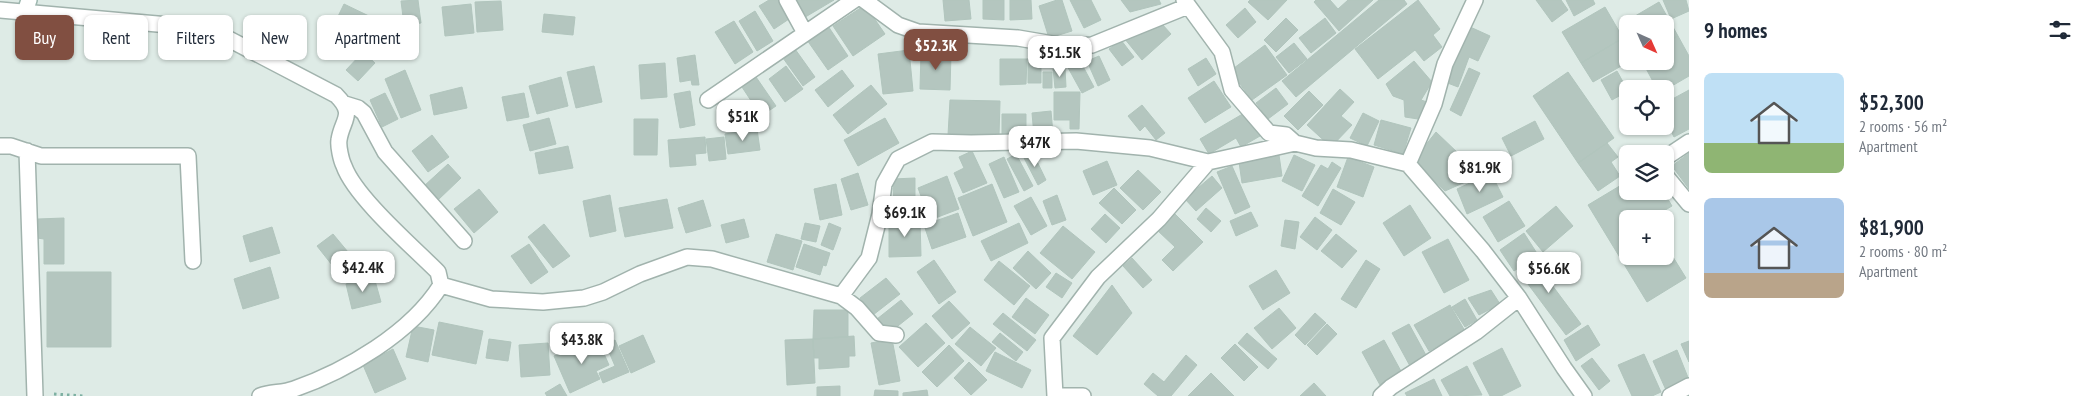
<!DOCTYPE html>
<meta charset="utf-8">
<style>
:root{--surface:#fff;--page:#f2f2f3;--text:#1f2937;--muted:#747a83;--accent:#814f41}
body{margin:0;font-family:"PT Sans Narrow",sans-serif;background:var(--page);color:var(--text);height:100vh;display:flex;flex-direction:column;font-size:19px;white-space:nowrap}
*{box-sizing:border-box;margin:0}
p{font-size:16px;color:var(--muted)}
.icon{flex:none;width:28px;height:28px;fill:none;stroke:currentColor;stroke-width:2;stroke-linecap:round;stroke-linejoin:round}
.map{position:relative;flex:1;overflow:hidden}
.drawer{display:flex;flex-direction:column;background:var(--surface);width:400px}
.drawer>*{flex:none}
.hud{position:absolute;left:15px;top:15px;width:475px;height:45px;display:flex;gap:10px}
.needle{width:32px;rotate:135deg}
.controls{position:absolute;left:1619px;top:15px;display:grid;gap:10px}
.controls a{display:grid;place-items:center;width:55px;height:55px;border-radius:8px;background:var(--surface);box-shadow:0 1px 4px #0004;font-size:25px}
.price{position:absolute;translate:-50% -42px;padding:0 11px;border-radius:10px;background:#fff;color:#222;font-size:16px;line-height:32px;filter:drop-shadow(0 1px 2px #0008)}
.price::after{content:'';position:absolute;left:50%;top:30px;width:15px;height:11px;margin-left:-8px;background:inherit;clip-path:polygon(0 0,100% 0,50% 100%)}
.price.active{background:var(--accent);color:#fff}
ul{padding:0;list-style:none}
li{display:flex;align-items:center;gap:15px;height:125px;padding:0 15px}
li span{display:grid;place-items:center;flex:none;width:140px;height:100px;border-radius:8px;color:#555}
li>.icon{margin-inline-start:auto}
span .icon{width:60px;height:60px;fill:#fffc;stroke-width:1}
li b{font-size:21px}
h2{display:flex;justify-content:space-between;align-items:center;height:60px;padding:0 15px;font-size:21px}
.chip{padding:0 18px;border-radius:8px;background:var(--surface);box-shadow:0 1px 4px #0004;font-size:18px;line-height:45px}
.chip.active{background:var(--accent);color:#fff}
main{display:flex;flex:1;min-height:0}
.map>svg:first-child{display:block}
.building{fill:#b4c6bf;stroke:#b1c5bd}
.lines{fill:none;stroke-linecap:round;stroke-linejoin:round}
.street-casing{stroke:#a1b3ad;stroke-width:18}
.secondary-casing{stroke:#9db7af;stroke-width:18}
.path{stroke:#7db0a2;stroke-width:3;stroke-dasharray:2.5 4;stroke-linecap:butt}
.street{stroke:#fff;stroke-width:15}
.secondary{stroke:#fff;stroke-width:15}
</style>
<main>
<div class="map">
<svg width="1689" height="396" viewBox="0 0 1689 396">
<rect width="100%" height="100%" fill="#deebe6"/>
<!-- building -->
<path class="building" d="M418 0 421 23 404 25 401 1Z
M769 0H781L792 17 774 29 759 6Z
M791 0H834L802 19Z
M943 0H969L971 19 945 21Z
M983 0H1004V20L983 19Z
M1010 0H1031L1032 19 1010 20Z
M1057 0H1062L1072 31 1049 38 1039 6Z
M1070 0H1091L1101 20 1084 28Z
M1121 0H1159L1161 4 1130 12Z
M1250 0H1287L1268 20 1248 2Z
M1316 0H1330L1338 9 1348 0H1373L1339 31 1314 2Z
M1379 0H1404L1407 4 1296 97 1282 81Z
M1418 0 1440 29 1433 35 1442 47 1424 61 1415 50 1378 79 1355 49Z
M1536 0H1561L1568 10 1552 22Z
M1566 0H1593L1595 4 1574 16Z
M1663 0H1686L1689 11 1671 19Z
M501 1 503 30 477 32 475 2Z
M1659 2 1678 36 1665 43V24H1632L1630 19Z
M344 4 371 17 356 48 329 35Z
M471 4 474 33 445 36 442 7Z
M865 5 885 34 853 56 833 26Z
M1605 7 1623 38 1581 63 1562 32Z
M1245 8 1256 22 1238 38 1226 25Z
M755 11 773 41 757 51 739 21Z
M544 14 575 17 573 35 542 32Z
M1286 18 1298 30 1276 52 1264 40Z
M1325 18 1336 33 1311 53 1299 38Z
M734 21 753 52 735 64 715 32Z
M1162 24 1171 34 1142 60 1124 38Z
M828 26 848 56 828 70 807 40Z
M1468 26 1490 36 1478 61 1469 57 1458 87 1445 82Z
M1678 36 1689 56V76L1665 90 1657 89 1642 61H1665V43Z
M1623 38 1628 46V61H1630L1593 82 1581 63Z
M1121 40 1134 57 1122 66 1109 49Z
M1294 43 1307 59 1289 73 1276 57Z
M1265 45 1287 75 1252 100 1230 71Z
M795 49 815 77 803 86 783 58Z
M909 50 913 91 883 94 878 54Z
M363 52 375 63 358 81 346 70Z
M921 52 951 53 950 90 920 89Z
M695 55 699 85H692L691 80 680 82 677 58Z
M1099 56 1110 80 1098 86 1087 61Z
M1078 57 1094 87 1082 93 1066 64Z
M1028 58 1041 59V83H1028Z
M1206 58 1216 74 1198 86 1188 69Z
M1000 59H1027L1026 84 1000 85Z
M1414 61 1432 82 1421 100 1427 102 1418 119 1405 117 1404 100 1393 96 1386 84Z
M665 63 667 97 641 99 639 65Z
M594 66 602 102 576 108 567 72Z
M786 66 803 89 785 102 769 79Z
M1065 68 1066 87 1055 88 1053 69Z
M1469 68 1480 73 1461 116 1450 110Z
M405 70 421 110 401 118 385 79Z
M842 70 854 86 828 107 815 90Z
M1617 71 1628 91 1612 100 1601 80Z
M1043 72H1052V88H1043Z
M1568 72 1614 138 1578 163 1533 96Z
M561 77 568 106 537 114 529 86Z
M756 77 776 106 761 116 742 87Z
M1214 81 1231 107 1205 123 1188 98Z
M871 85 887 104 848 134 833 115Z
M462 87 467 108 434 115 430 95Z
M1276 88 1288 104 1268 119 1256 103Z
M1340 89 1354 102 1341 116 1352 125 1331 147 1307 125Z
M1689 90V129L1674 137 1665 119V103Z
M690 91 695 125 680 128 674 94Z
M1309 91 1323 105 1298 130 1284 116Z
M1054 92H1080L1079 129H1070V120H1054Z
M385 93 398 119 382 127 370 100Z
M524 93 529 117 507 121 502 97Z
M950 100 1000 101 999 136 948 135Z
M1142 105 1165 133 1156 140 1145 126 1140 131 1128 116Z
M1051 111 1053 134 1034 136 1032 113Z
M1246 112 1260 136 1241 147 1236 138 1209 154 1200 139Z
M1363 113 1379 121 1367 146 1350 138Z
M1002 114H1026V136L1002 137Z
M549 118 556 144 530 151 523 125Z
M885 118 899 143 858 166 844 140Z
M634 119H658L657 155H634Z
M1381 120 1411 128 1403 154 1374 145Z
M1535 121 1544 139 1511 156 1502 138Z
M757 129 760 150 728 154 725 134Z
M1436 132 1481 175 1445 191 1413 161Z
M432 135 449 157 428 172 412 151Z
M705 137 706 153 695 154 696 165 670 167 668 140Z
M724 137 726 159 709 161 706 139Z
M1607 143 1618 157 1611 162 1620 176 1598 191 1578 163Z
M568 146 573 168 539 174 535 153Z
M972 151 987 183 963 193 954 173 964 168 959 157Z
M1032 151 1046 180 1038 185 1023 156Z
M1689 153V189L1672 166Z
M1016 154 1033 186 1024 191 1007 159Z
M1279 155 1282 176 1242 183 1239 162Z
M1294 155 1315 165 1302 191 1282 181Z
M1004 157 1019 192 1004 198 989 164Z
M1348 157 1374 167 1363 197 1337 187Z
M1107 161 1117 185 1093 195 1083 171Z
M1332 162 1341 168 1318 206 1302 196 1321 165 1328 169Z
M448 164 461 178 438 200 424 186Z
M1232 166 1250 207 1235 214 1217 172Z
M1138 170 1161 192 1143 210 1120 188Z
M858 173 868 205 851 210 841 179Z
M1491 173 1503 197 1467 214 1457 189Z
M947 176 959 209 930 220 918 188Z
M1212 176 1222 188 1196 211 1185 199Z
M915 178V217H894L893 179Z
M1628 181V191H1663L1672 206 1650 219H1628V256H1665V244L1686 278 1647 302 1588 205Z
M836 184 842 215 820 220 814 189Z
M992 184 1007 222 973 236 958 198Z
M1114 188 1136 210 1122 224 1099 203Z
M479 189 498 212 474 233 454 209Z
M1333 189 1355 202 1341 225 1320 213Z
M610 195 616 231 590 237 583 201Z
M1057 195 1066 220 1052 225 1043 201Z
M1031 197 1047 226 1031 235 1014 206Z
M667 199 673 228 625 237 619 208Z
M703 200 711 226 686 233 678 208Z
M1509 201 1525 226 1498 242 1483 217Z
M1410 205 1431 238 1404 256 1383 223Z
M1556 206 1573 226 1543 252 1526 231Z
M1206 208 1221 221 1211 232 1197 219Z
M1251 212 1258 226 1236 236 1230 221Z
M958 213 966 237 932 249 924 225Z
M1174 213 1203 242 1173 271 1162 260 1175 247 1157 230Z
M1105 214 1120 228 1106 243 1091 229Z
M1315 217 1332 230 1317 250 1300 237Z
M64 218V264H44V239L37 238 38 219Z
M744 219 749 237 726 243 721 225Z
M889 220H920L921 256 889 257Z
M1285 220 1299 222 1295 249 1281 246Z
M805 223 820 226 816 242 801 239Z
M829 223 841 228 833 250 821 245Z
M1019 223 1028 243 991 261 981 241Z
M544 224 570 256 553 268 528 237Z
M1063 226 1095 252 1072 279 1040 253Z
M272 227 280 253 250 262 243 236Z
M1524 233 1538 255 1514 271 1500 250Z
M333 234 348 252 332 265 317 246Z
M776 234 802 241 793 270 767 262Z
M1336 234 1357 251 1342 268 1321 251Z
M1448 239 1469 280 1444 293 1422 252Z
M529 244 548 272 531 284 511 256Z
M804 244 830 253 826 266 823 265 820 275 796 267Z
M1028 251 1051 273 1036 289 1013 268Z
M1542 255 1555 271 1546 277 1581 324 1566 335 1519 272Z
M1132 258 1152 280 1143 288 1123 266Z
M934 260 956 292 939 304 917 272Z
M1366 260 1380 269 1356 308 1341 299Z
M999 261 1030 286 1014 305 984 280Z
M270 267 279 298 243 309 234 279Z
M1276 270 1290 293 1263 310 1249 286Z
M47 272H111V347H47Z
M1056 273 1072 283 1062 298 1046 287Z
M374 277 381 302 352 309 346 284Z
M886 278 900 294 873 315 860 298Z
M1112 285 1132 313 1097 355 1073 336Z
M1491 290 1500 304 1479 315 1468 298Z
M1026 298 1049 315 1035 334 1012 317Z
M1465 299 1477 320 1465 327 1452 307Z
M901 300 913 314 889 333 877 319Z
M949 301 970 323 952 339 932 316Z
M1450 305 1465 331 1429 351 1414 325Z
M1279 308 1296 328 1272 349 1254 328Z
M814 310H848V337L813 339Z
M1003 313 1036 340 1027 351 993 324Z
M1315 313 1326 323 1305 345 1295 335Z
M439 322 483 331 476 364 432 355Z
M926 323 945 343 918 367 899 347Z
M1327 324 1337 334 1317 355 1307 345Z
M1409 324 1427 357 1410 366 1392 333Z
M1588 325 1600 345 1576 361 1564 340Z
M413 326 434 330 428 362 406 357Z
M970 327 996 348 981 366 955 344Z
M1000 333 1023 352 1016 361 992 342Z
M1247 333 1277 359 1268 369 1238 343Z
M643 335 655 362 631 373 619 346Z
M854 336 855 356H849V367L819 369V358H814L813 339Z
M597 338 609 365 596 371 600 379 570 393 554 356Z
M489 339 511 342 508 361 486 358Z
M813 339 815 383 787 385 785 340Z
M892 339 900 381 879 385 871 343Z
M615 340 629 372 603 383 599 373 615 366 606 345Z
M1384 340 1402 373 1380 385 1362 352Z
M1689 341V362L1681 344Z
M548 343 550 375 521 377 519 345Z
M1235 344 1258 367 1244 381 1221 358Z
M949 345 964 361 937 387 922 372Z
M1502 348 1521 386 1501 396H1490L1473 363Z
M393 349 406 379 375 393 363 365Z
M1677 350 1689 380 1666 390 1653 361Z
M995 352 1031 370 1022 388 986 371Z
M1644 354 1661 392 1652 396H1632L1618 365Z
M1186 355 1197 365 1171 396H1158L1144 384 1153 373 1164 382Z
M1592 358 1610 381 1599 390 1581 366Z
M969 362 987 380 971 395 954 378Z
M1467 366 1482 395 1450 396 1441 380Z
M1211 373 1234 396H1188Z
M1434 379 1442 396H1407L1405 393Z
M1314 383 1326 396H1300Z
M560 384 567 396H547L545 393Z
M840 386V396H817V387Z
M875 390 898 391V396H874Z
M927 390 928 396H903V393Z"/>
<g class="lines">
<!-- street casing -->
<g class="street-casing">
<path id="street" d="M787 0 805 33
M864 0 898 25 918 32 1018 38 1065 46 1092 45 1188 6
M1184 0 1222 52 1232 90 1269 133 1286 135 1295 143 1316 148 1351 150 1408 164 1483 251 1519 298 1564 368 1584 396
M0 10 191 27 221 35 336 95C356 115 342 119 339 140 338 146 341 160 344 166 355 197 413 247 438 272L441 285C411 333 346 371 294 389 283 393 271 392 260 396
M708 100 854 0
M345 104 358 108 364 113 385 152 464 241
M0 146H11L41 156H188L193 261
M27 151 35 396
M1665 158 1689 142
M1408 164 1434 104 1445 64 1475 0
M1665 175 1689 204
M441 285 491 299 543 302 584 298 603 292 640 274 687 257 712 259 841 296 869 258 880 214 884 184 898 159 932 142 971 143 1076 141 1150 148 1208 162 1295 143
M841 296 857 308 879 333 896 335
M1055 396 1052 338 1098 277 1159 219 1208 162
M1055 396H1083
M1381 396 1391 387 1476 332 1519 298
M1670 396 1689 386"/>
</g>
<!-- secondary casing -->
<g class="secondary-casing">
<path id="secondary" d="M25 12 29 0"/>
</g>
<!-- path -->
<path class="path" d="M54 394 83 396"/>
<!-- street -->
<use href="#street" class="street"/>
<!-- secondary -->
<use href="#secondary" class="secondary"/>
</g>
</svg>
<div class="controls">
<a><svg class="needle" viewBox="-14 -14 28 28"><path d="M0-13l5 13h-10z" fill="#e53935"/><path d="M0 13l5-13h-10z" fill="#747a83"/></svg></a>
<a><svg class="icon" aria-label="locate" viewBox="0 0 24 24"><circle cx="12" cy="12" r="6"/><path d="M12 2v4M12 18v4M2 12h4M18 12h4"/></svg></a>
<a><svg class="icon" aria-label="layers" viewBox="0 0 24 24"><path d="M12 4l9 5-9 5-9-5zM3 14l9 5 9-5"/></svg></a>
<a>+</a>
</div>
<b class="price active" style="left:936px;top:71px">$52.3K</b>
<b class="price" style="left:1060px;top:78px">$51.5K</b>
<b class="price" style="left:743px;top:142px">$51K</b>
<b class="price" style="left:1035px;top:168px">$47K</b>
<b class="price" style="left:1480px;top:193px">$81.9K</b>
<b class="price" style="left:905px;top:238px">$69.1K</b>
<b class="price" style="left:363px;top:293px">$42.4K</b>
<b class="price" style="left:1549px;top:294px">$56.6K</b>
<b class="price" style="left:582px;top:365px">$43.8K</b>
<div class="hud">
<a class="chip active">Buy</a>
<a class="chip">Rent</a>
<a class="chip">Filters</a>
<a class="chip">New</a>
<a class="chip">Apartment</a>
</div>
</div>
<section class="drawer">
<h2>9 homes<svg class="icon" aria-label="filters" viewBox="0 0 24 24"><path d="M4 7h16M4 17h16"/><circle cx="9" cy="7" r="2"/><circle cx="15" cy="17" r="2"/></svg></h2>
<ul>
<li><span style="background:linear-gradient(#bfe0f5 70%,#8fb573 0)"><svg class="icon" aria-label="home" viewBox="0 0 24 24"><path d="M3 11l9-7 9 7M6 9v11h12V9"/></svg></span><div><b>$52,300</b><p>2 rooms · 56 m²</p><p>Apartment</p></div></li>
<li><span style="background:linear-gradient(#a9c7e8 75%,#b9a48a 0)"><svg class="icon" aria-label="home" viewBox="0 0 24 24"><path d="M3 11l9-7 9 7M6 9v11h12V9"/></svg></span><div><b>$81,900</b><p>2 rooms · 80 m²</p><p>Apartment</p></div></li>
</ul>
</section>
</main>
